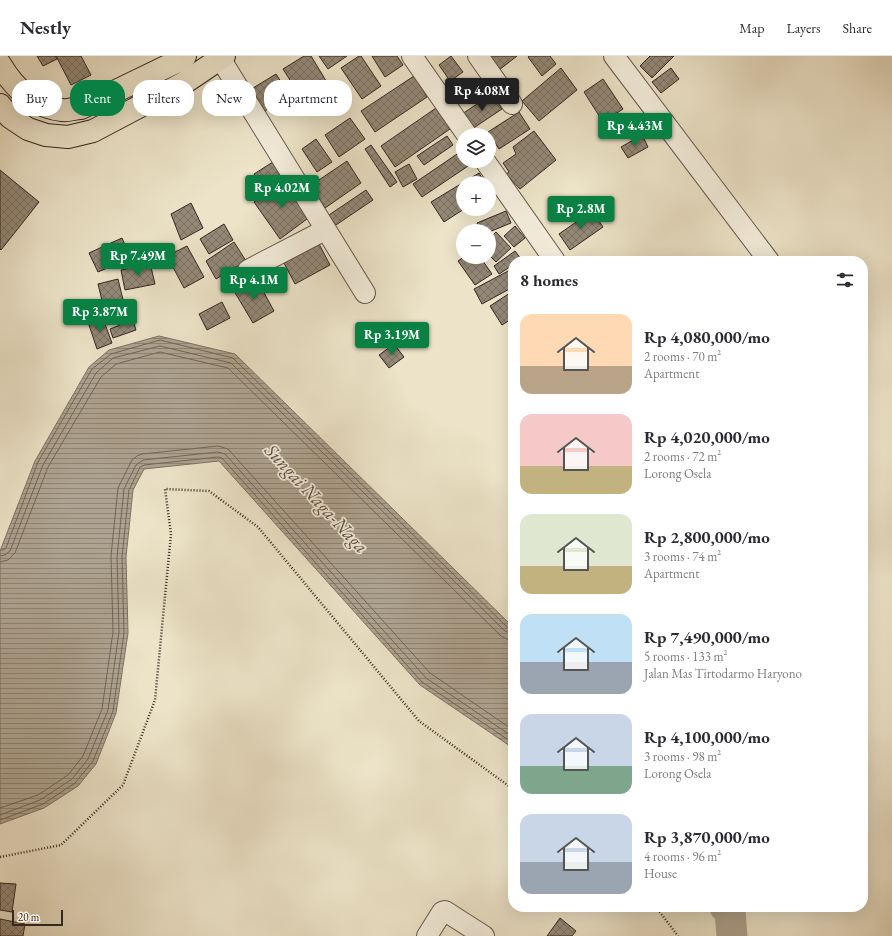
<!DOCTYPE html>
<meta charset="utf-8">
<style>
:root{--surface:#fff;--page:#f2f2f3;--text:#2b2b33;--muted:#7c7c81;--line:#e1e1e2;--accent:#0b8043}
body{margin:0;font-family:"EB Garamond",serif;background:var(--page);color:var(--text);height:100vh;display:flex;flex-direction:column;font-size:15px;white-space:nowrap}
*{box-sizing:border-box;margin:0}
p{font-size:13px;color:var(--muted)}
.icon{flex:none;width:22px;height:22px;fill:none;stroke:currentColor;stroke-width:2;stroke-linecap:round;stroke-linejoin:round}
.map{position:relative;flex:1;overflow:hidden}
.side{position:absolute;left:508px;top:200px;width:360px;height:656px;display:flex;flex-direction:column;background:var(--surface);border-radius:16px;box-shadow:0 4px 16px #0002}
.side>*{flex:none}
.hud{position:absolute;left:12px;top:24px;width:380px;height:36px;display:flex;gap:8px}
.tools{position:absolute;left:456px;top:72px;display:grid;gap:8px}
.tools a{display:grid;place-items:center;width:40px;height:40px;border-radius:50%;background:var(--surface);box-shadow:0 4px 16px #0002;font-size:20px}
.scale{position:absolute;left:12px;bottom:10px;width:51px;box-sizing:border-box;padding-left:4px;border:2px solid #352722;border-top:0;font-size:11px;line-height:14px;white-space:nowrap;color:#352722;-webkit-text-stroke:3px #f3eddb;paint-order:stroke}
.price{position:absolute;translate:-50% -34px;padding:0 9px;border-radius:4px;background:var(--accent);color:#fff;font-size:13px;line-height:26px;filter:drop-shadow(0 1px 2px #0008)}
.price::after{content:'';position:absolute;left:50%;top:24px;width:12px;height:9px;margin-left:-6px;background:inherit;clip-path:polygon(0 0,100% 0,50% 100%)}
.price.selected{background:#222;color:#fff}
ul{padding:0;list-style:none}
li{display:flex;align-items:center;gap:12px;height:100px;padding:0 12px}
li span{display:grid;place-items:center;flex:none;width:112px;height:80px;border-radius:12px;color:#555}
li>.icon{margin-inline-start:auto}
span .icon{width:48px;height:48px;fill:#fffc;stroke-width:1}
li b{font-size:17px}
h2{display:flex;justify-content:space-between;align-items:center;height:48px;padding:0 12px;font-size:17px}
.tag{padding:0 14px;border-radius:16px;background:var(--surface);box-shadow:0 4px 16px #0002;font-size:14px;line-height:36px}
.tag.selected{background:var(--accent);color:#fff}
header{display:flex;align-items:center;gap:24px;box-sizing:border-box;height:56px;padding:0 20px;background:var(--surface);border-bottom:1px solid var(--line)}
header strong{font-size:19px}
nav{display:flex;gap:22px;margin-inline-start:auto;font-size:14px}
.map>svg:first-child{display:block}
.water{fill:url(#water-rules);stroke:#7e7164}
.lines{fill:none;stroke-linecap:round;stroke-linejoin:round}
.shore{stroke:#726559;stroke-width:1}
.river{stroke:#aea390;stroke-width:31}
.building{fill:url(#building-cross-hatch);stroke:#352722}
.street-casing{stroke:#63564c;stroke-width:22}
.highway-casing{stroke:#352722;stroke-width:24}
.path{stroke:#352722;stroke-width:2.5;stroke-dasharray:1 2;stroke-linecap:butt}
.street{stroke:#f3eddb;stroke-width:20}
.highway{stroke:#ece3c8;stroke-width:22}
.labels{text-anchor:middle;stroke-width:3.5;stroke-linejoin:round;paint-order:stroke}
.water-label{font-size:19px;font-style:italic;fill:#594c43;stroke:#f3eddb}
</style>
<header>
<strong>Nestly</strong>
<nav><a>Map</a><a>Layers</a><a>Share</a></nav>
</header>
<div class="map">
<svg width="892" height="880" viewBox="0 0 892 880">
<defs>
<pattern id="water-rules" width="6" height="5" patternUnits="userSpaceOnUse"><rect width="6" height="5" fill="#aea390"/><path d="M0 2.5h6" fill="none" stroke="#8e8575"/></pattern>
<pattern id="building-cross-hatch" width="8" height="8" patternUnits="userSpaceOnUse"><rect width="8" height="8" fill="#948978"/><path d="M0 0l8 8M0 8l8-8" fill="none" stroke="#7a7062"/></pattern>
</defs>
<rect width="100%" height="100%" fill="#ece3c8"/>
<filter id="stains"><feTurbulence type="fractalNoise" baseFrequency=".005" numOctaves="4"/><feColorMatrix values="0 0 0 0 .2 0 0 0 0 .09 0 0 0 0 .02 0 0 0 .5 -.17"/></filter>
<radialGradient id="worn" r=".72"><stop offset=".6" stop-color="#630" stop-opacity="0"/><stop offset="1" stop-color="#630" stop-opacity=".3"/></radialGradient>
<!-- water -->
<path class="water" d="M159 280 235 298 513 571V692L420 629 219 405 144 413 133 434 126 501 128 577 116 657 96 708 78 730 44 752 0 768V495L35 405 89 311 109 294Z"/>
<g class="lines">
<!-- shore -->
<path class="shore" d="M0 494H3L6 492 38 406 92 313 111 298 160 284 233 302 508 572 513 573
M0 500 5 499 10 495 43 409 96 317 113 302 160 290 231 307 505 575 513 578
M0 506 8 504 15 497 48 411 101 321 116 308 160 296 228 312 501 580 507 583 513 584
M0 752 38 739 68 719 83 700 102 653 113 576 111 500 118 432 132 404 137 400 142 398 218 390 228 393 430 617 513 674
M0 759 40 744 72 723 88 703 108 654 119 576 117 501 124 433 136 409 143 404 218 396 225 398 426 622 513 681
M0 764 43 748 75 727 93 705 113 655 124 577 122 501 129 434 140 411 144 409 218 401 222 402 422 626 513 687"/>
<!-- river -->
<path class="river" d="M725 851 730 855 732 880"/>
</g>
<!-- building -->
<path class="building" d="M37 0H55L57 3 43 10Z
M56 0H81L91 19 71 29Z
M304 0H311L337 43 312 59 283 13Z
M319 0H347L328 13Z
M359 0H361L381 30 362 43 341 12Z
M372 0H397L403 9 385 21Z
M451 0 463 16 450 25 439 9Z
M488 0H517L499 14Z
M529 0H550L556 8 542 20 528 1Z
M650 0H674L652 22 640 10Z
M561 12 577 34 539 65 522 45Z
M671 12 679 23 661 37 652 26Z
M276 18 290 40 258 59 245 37Z
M414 20 427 41 375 76 361 55Z
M603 23 623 53 603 66 584 36Z
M492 38 502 53 472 73 462 58Z
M436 52 450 73 395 111 381 90Z
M519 56 530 73 499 93 488 76Z
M350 62 365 83 339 101 325 79Z
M534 75 556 104 520 133 506 118 509 116 503 107 516 98 513 91Z
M642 79 648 91 628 102 621 91Z
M447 80 453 89 424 109 417 100Z
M316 83 332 106 317 116 302 93Z
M371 89 397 126 390 131 365 93Z
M463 94V105L474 106 422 141 413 128Z
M276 104 284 116 261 130 254 118Z
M347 105 361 127 325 152 310 130Z
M409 108 417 123 403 131 395 116Z
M0 114 39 146 1 194 0 193Z
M479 117 485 127H463V153H464L444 166 431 146Z
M285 123 311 160 280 183 254 146Z
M366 134 373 144 333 171 326 161Z
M191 147 203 172 181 184 171 158Z
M506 155 511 167 489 176V175H480L477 167Z
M592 155 603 171 570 194 559 178Z
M224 168 233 184 209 198 200 183Z
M515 170 525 182 514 191 504 180Z
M496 176 511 192 496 206 489 199V183Z
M122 182 131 202 98 216 89 197Z
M234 186 246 205 216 223 206 205Z
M319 188 330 209 295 228 284 207Z
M187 190 204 221 184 232 167 200Z
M515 195 521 203 518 205H513V209L499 218 494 210Z
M539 200 542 205H530Z
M464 201H480L492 218 475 229 458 205Z
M150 207 155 228 125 234 121 214Z
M510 214 513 219V231L482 248 474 233Z
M256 222 274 255 253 267 234 235Z
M118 223 125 252 105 257 98 228Z
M513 235V262L502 269 490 250Z
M222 246 230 262 207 274 199 258Z
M131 253 134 260 107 269 105 262Z
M102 260 112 287 97 293 88 266Z
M133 264 136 274 113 282 110 273Z
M394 288 404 301 389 312 379 299Z
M0 827 16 828 12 856 0 854Z
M560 862 576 875 572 880H547Z
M0 863 25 868 23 880H0Z"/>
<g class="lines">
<!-- street casing -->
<g class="street-casing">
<path id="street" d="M412 0 467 79
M478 0 512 48
M614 0 769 205
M220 2 365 237
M485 105 555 205
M248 214 325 174
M427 880 442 856 445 855 484 880"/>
</g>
<!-- highway casing -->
<g class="highway-casing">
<path id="highway" d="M0 8C14 32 33 51 62 54 68 55 75 52 81 52L176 6 185 0
M0 49 10 61 28 73 46 79 68 81 93 75 184 27 224 0"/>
</g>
<!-- path -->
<path class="path" d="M0 801 61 789 123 729 155 644 171 478 165 433 209 435 258 471 419 665 513 733
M656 851 678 880"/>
<!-- street -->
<use href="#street" class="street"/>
<!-- highway -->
<use href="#highway" class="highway"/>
</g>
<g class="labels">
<!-- water labels -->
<g class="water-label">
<text transform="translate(317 442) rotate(47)" y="7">Sungai Naga-Naga</text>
</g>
</g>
<rect width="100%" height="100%" filter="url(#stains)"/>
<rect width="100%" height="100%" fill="url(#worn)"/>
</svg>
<div class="tools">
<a><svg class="icon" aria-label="layers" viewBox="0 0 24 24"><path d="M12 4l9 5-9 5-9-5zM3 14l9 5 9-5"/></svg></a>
<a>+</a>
<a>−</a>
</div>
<div class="scale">20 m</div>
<b class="price selected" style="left:482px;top:56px">Rp 4.08M</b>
<b class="price" style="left:635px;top:91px">Rp 4.43M</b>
<b class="price" style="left:282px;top:153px">Rp 4.02M</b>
<b class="price" style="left:581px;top:174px">Rp 2.8M</b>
<b class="price" style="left:138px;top:221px">Rp 7.49M</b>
<b class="price" style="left:254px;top:245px">Rp 4.1M</b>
<b class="price" style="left:100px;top:277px">Rp 3.87M</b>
<b class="price" style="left:392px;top:300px">Rp 3.19M</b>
<div class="hud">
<a class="tag">Buy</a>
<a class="tag selected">Rent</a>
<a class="tag">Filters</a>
<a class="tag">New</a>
<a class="tag">Apartment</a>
</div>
<section class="side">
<h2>8 homes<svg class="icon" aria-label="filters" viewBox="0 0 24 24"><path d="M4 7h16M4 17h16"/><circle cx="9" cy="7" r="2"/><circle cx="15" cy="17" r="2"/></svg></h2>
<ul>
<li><span style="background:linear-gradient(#ffd9b3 65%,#b9a48a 0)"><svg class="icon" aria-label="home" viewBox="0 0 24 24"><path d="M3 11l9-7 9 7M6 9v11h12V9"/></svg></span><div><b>Rp 4,080,000/mo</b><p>2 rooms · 70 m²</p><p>Apartment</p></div></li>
<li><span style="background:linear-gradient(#f6c9c9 65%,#c2b280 0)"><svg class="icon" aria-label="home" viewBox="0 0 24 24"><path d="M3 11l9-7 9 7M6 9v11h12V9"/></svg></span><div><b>Rp 4,020,000/mo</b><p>2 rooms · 72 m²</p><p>Lorong Osela</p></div></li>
<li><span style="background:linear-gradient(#dfe7d0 65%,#c2b280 0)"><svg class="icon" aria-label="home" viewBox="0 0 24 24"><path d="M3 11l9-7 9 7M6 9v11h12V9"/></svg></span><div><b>Rp 2,800,000/mo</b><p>3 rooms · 74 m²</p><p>Apartment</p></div></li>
<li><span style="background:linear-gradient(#bfe0f5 60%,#9aa5b1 0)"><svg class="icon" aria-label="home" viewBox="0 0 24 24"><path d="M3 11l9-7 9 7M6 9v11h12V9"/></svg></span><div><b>Rp 7,490,000/mo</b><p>5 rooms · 133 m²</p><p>Jalan Mas Tirtodarmo Haryono</p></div></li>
<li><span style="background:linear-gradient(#c9d6e8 65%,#7fa58c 0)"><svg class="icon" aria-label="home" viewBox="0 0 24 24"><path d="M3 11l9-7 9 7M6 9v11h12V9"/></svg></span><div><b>Rp 4,100,000/mo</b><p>3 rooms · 98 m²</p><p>Lorong Osela</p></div></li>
<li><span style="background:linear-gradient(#c9d6e8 60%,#9aa5b1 0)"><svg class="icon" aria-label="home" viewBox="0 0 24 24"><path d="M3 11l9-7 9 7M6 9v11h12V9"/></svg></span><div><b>Rp 3,870,000/mo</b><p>4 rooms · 96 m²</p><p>House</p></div></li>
</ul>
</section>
</div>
